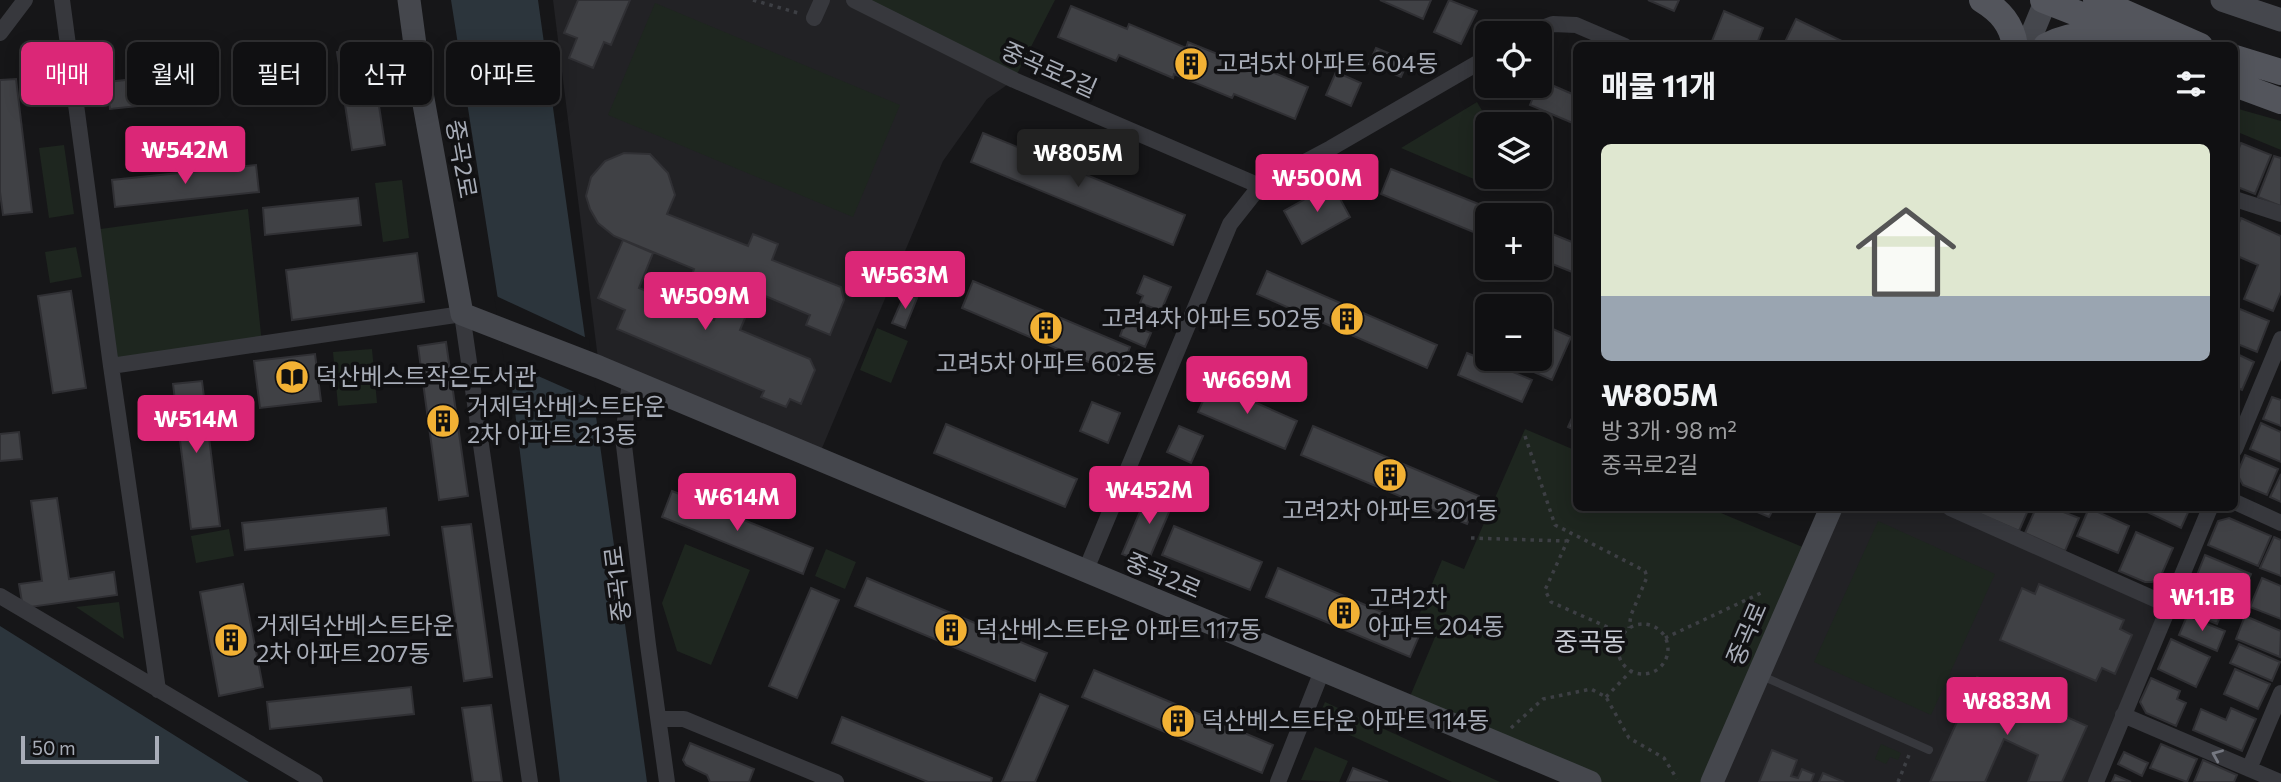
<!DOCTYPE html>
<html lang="ko">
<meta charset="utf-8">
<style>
:root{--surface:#101012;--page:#1e1e20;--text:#f1f3f6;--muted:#9c9d9f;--line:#303032;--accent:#db2777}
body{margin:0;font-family:Commissioner,"Noto Sans KR",sans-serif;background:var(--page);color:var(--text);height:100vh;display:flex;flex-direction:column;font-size:26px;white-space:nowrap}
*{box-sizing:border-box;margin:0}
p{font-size:23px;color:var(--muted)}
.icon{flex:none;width:38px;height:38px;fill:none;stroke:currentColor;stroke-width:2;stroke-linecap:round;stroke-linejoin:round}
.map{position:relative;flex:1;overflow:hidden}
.sheet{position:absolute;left:1573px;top:42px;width:665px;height:469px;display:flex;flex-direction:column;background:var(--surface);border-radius:10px;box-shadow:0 4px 18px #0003,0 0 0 2px var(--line)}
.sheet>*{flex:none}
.banner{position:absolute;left:21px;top:42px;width:665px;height:63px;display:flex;gap:14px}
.tools{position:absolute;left:1475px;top:21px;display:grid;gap:14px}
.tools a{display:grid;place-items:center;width:77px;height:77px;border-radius:10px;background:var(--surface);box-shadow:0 4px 18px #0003,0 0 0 2px var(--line);font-size:35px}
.scale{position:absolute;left:21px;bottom:18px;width:138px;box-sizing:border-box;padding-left:7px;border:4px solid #a8adb8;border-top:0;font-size:19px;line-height:24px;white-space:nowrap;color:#a8adb8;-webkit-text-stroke:5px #111113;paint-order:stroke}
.price{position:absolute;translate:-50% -60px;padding:0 16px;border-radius:7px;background:var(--accent);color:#fff;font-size:23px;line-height:46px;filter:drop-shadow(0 2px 4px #0008)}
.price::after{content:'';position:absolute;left:50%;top:42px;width:21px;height:16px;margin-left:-10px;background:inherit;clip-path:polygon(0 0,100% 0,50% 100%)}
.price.active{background:#222;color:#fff}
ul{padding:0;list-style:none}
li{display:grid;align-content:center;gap:14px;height:371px;padding:0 28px}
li+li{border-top:2px solid var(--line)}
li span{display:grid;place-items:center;height:217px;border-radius:10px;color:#555}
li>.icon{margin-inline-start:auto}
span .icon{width:126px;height:126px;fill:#fffc;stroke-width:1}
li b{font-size:30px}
h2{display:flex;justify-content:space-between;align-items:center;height:84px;padding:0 28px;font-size:30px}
.chip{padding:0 24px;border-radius:10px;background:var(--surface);box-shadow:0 4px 18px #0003,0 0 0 2px var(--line);font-size:24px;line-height:63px}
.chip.active{background:var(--accent);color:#fff}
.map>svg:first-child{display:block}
.built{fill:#222225}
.green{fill:#1e261f}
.water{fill:#2c353c}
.pier{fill:#161618}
.building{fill:#404145;stroke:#303034;stroke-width:2}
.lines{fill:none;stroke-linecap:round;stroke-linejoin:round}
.path{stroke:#3d3f44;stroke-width:3.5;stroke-dasharray:3.5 5;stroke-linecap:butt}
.lane{stroke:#37383d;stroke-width:8}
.street{stroke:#37383d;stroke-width:16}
.secondary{stroke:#45474d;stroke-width:23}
.primary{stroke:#53555c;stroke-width:26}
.oneway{stroke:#757881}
.labels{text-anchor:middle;stroke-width:7;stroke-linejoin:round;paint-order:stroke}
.poi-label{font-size:24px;fill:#a8adb8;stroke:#111113;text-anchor:start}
.street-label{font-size:24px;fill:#a8adb8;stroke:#111113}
.neighbourhood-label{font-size:26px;fill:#c9ccd4;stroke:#111113}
</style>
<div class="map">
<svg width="2281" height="782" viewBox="0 0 2281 782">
<rect width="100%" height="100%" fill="#161618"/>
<!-- built -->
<path class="built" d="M553 0H854L1014 80 987 99 943 161 817 460 599 367Z
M1831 508H1950L2168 605 2096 782H1712Z"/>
<!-- green -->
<path class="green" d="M854 0H1055L1014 80Z
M655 3 900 105 853 217 608 115Z
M1477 102 1490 124H1488L1487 154 1476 180 1401 148Z
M2235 108 2281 121V150L2235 131Z
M64 145 74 214 49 218 39 148Z
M402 180 409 238 383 242 375 183Z
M248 209 262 344 111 366 93 230Z
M76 247 82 277 50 283 45 252Z
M877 328 908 341 891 383 860 370Z
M372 349 377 403 338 406 333 352Z
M1525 429 1577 451V508H1709L1812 551 1712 782H1590L1406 706 1438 630 1417 620 1442 560 1464 569Z
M1878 521 1995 574 1931 715 1814 662Z
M229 529 234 556 196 563 191 536Z
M685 544 750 570 711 665 677 651 662 603Z
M826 549 856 562 845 589 815 576Z
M119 602 124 639 76 607Z
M1325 702 1500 782H1452L1317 720Z
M1881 744 1901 753 1898 760 1890 757 1886 764 1875 759Z
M1315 747 1348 761 1339 782 1301 780Z"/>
<!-- water -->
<path class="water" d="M451 0H538L647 782H560L513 395Z
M0 626 249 782H0Z"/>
<!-- pier -->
<path class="pier" d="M494 295 589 339 597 402 504 361Z"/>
<!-- building -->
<path class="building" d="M578 0H630L611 45 604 42 593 68 569 58 577 38 564 33Z
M1380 0H1431L1423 19Z
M1449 0 1477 11 1461 44 1434 32Z
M1648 0H1679L1674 11Z
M1071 6 1127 29 1129 24 1186 48 1188 42 1247 66 1248 62 1308 87 1295 119 1234 94 1232 98 1174 74 1173 78 1119 55 1116 61 1058 37Z
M1724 11 1763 28 1756 46H1710Z
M1796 19 1852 46H1783Z
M370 47 385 145 352 150 337 52Z
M1376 48 1408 61 1401 77 1369 64Z
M202 72 205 99 110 109 107 82Z
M1336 72 1361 83 1351 106 1326 95Z
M16 79 32 212 3 215 0 192V80Z
M1540 80 1577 96 1575 124 1530 105Z
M983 133 1185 215 1173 245 971 162Z
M2241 143 2271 155 2255 194 2235 186V158Z
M624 153 650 154 668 173 675 195 667 214 748 246 753 234 778 244 772 260 841 287 844 300 830 335 806 325 810 315 730 281 724 295 690 281 694 269 614 236 598 223 590 209 586 196 591 177 605 161Z
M2274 156 2281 158V206L2258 197Z
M256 165 259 192 115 207 112 180Z
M1391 169 1506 215H1488V238L1381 194Z
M1332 184 1350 217 1302 244 1284 211Z
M358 198 361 225 265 235 263 208Z
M2241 218 2281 236V292L2273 311 2244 299 2258 265 2235 255V232Z
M1540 229 1577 244V274L1540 259Z
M623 240 653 253 639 288 714 320 730 281 756 292 740 330 810 359 815 370 801 404 790 399 786 407 761 397 764 391 617 329 625 310 598 298Z
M417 253 424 302 292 320 286 270Z
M1267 271 1437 345 1427 368 1257 294Z
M1144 276 1171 287 1161 311 1140 303 1143 296 1137 293Z
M973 281 1130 347 1119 375 962 308Z
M71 291 86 388 53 393 38 296Z
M905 293 917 298 905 328 892 323Z
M2235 307 2269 321 2257 352 2235 343Z
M1125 323 1151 333 1145 347 1120 336Z
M1546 326 1571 337 1552 380 1527 369 1532 359H1540V340Z
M446 342 468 496 439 500 418 346Z
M1467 353 1532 380 1522 402 1458 375Z
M2235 353 2254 362 2242 390 2235 387Z
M315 354 321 401 260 408 254 361Z
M202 381 220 526 191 529 173 384Z
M1211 383 1297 421 1285 449 1198 412Z
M2272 397 2281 400V426L2263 419Z
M1092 402 1120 413 1108 443 1080 431Z
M1577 407V431L1568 427Z
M2261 423 2281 432V462L2250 449Z
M946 424 1077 479 1065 507 934 453Z
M1179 426 1203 436 1191 463 1167 452Z
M1313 426 1479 496 1467 524 1301 455Z
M19 432 22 459 0 461V434Z
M2245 455 2278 469 2267 495 2243 485 2237 474Z
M2281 474V502L2270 497Z
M1150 488 1175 498 1147 564 1122 554Z
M672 491 813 548 803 574 662 517Z
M57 498 69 579 114 572 117 595 23 608 19 584 42 581 31 501Z
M386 508 389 535 245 550 242 523Z
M1748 508H1774L1769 517Z
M1979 508H2029L2019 531 1977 513Z
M2036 508H2053L2079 518 2065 551 2025 533Z
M2089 508 2129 526 2118 553 2077 536Z
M2139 508H2190L2181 528Z
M2229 518 2271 536 2258 566 2208 545 2218 521Z
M471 524 492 677 464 681 442 527Z
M1174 526 1262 562 1250 590 1162 555Z
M2136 532 2173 548 2160 578 2152 582H2145L2119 571Z
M2274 537 2281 540V576L2260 568Z
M2205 555 2251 574 2241 599 2195 580Z
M1278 568 1422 629 1410 657 1266 597Z
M867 578 1047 653 1035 681 855 606Z
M2262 578 2281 586V619L2250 607Z
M243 584 263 687 219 696 200 592Z
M2039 584 2124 620 2120 629 2132 635 2115 674 2102 668 2096 681 2000 640 2022 588 2035 594Z
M2193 584 2228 598 2217 624 2183 610Z
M811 588 839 600 797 698 769 686Z
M2187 616 2225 631 2217 651 2179 635Z
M2245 616 2281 631 2280 657 2236 639Z
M2171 639 2210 657 2196 687 2158 669Z
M2239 644 2280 662 2272 681 2230 663Z
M2235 669 2270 684 2258 709 2224 694Z
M1094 670 1273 745 1262 773 1082 697Z
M1977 677 2087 726 2062 782H2028L2038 755 2004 739 1985 782H1930Z
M2151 678 2180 691 2177 699 2186 703 2176 726 2146 713 2140 702Z
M411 687 414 714 270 729 267 702Z
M1040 694 1068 706 1035 782H1002Z
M491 705 502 782H473L462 708Z
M2231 708 2256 719 2242 751 2193 730 2201 709 2226 720Z
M842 717 992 778 991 782H928L832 743Z
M690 743 754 769 749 782H710L707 775 686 765 683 760Z
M2161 744 2197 759 2187 782 2150 768Z
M1772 750 1797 760 1791 776 1798 778 1802 769 1814 774 1811 782H1759Z
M2124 752 2148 763 2142 776 2118 764Z
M2203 760 2237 775 2234 782H2194Z
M1353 768 1388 782H1347Z
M1823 773 1844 782H1819Z
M2115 775 2131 782H2112Z"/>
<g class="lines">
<!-- path -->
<path class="path" d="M753 0 798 13
M1525 436 1555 525 1571 533
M1471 538 1566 541
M1618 649a25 25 0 1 1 50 0a25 25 0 1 1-50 0Z
M1623 634 1551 602 1545 590 1571 533 1645 571 1647 577 1631 615 1629 628
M1665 638 1761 593
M1606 697 1631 671
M1511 728 1543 699 1591 689 1606 697 1629 738 1664 758 1677 779
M1898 782 1909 755"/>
<!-- lane -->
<path class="lane" d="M1762 676 1929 750"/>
<!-- street -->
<path class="street" d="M62 0 111 366 158 690
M854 0 1014 80 1260 186 1331 148 1488 57
M814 18 822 0
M0 33 25 0
M1529 33 1553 24 1576 25 1625 46
M2235 199 2281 214
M111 366 462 314 530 782
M630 381 623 437 648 645 667 782
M2235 449 2281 339
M2235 502 2281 523
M1950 508 2168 605
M1085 572 1230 224 1260 186
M0 596 315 782
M2123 715 2280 782
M659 719H684L836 782
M2249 769 2281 693
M1278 782 1322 671
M2096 782 2210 508"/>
<!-- secondary -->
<path class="secondary" d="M409 0 420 82 462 314 599 367 1590 782
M2222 0 2281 20
M2027 46 2046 0
M1712 782 1831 508"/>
<!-- primary -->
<path class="primary" d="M1982 0C2000 11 2012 24 2015 46
M2043 0 2161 46
M2096 0 2200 46
M2046 46C2069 34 2094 32 2118 41
M2235 58 2281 72
M2235 84 2281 101"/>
</g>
<!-- one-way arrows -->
<defs><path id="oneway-chevron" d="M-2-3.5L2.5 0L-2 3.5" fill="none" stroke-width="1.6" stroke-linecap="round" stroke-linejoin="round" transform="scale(1.75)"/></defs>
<use class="oneway" href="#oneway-chevron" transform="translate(2217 755) rotate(-157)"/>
<!-- icons -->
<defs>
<g id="building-disc" transform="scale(1.75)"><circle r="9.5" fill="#f2b134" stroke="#111113"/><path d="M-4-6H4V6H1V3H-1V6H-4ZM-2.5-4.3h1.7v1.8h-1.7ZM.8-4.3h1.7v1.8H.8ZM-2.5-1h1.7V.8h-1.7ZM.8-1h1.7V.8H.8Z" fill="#111"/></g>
<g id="library-disc" transform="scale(1.75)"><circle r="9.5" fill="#f2b134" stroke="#111113"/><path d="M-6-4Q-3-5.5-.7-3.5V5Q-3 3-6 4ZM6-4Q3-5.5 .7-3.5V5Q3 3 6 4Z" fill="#111"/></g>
</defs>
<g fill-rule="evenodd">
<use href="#building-disc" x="1191" y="64"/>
<use href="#building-disc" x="1347" y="319"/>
<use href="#building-disc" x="1046" y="328"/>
<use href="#library-disc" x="292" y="377"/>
<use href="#building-disc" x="443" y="421"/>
<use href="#building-disc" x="1390" y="475"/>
<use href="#building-disc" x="1344" y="613"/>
<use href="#building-disc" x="951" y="630"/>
<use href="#building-disc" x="231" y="640"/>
<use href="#building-disc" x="1178" y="721"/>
</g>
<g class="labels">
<!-- poi labels -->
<g class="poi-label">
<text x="1216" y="72">고려5차 아파트 604동</text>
<text x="1322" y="327" text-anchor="end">고려4차 아파트 502동</text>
<text x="1046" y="372" text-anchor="middle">고려5차 아파트 602동</text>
<text x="316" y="385">덕산베스트작은도서관</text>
<text x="467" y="415">거제덕산베스트타운<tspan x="467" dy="28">2차 아파트 213동</tspan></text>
<text x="1390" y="519" text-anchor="middle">고려2차 아파트 201동</text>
<text x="1368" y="607">고려2차<tspan x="1368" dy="28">아파트 204동</tspan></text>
<text x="256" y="634">거제덕산베스트타운<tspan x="256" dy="28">2차 아파트 207동</tspan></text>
<text x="976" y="638">덕산베스트타운 아파트 117동</text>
<text x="1202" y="729">덕산베스트타운 아파트 114동</text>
</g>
<!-- street labels -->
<g class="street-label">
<text transform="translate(1049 70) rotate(24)" y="8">중곡로2길</text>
<text transform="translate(461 159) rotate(80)" y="8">중곡2로</text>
<text transform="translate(1163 576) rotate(23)" y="8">중곡2로</text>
<text transform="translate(618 584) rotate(-97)" y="8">중곡1로</text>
<text transform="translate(1747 634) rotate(-67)" y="8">중곡로</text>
</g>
<!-- neighbourhood labels -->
<g class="neighbourhood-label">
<text x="1590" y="651">중곡동</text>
</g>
</g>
</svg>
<div class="tools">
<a><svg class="icon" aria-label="locate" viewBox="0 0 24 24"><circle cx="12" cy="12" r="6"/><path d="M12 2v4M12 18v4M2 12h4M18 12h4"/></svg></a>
<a><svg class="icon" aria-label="layers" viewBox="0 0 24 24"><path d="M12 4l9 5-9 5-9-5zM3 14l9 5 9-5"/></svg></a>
<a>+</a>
<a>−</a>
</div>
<div class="scale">50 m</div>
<b class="price" style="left:185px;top:186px">₩542M</b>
<b class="price active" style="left:1078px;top:189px">₩805M</b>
<b class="price" style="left:1317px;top:214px">₩500M</b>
<b class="price" style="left:905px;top:311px">₩563M</b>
<b class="price" style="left:705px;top:332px">₩509M</b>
<b class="price" style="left:1247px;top:416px">₩669M</b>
<b class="price" style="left:196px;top:455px">₩514M</b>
<b class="price" style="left:1149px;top:526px">₩452M</b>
<b class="price" style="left:737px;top:533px">₩614M</b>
<b class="price" style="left:2202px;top:633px">₩1.1B</b>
<b class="price" style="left:2007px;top:737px">₩883M</b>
<div class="banner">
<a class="chip active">매매</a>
<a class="chip">월세</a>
<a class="chip">필터</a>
<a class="chip">신규</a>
<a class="chip">아파트</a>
</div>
<section class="sheet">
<h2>매물 11개<svg class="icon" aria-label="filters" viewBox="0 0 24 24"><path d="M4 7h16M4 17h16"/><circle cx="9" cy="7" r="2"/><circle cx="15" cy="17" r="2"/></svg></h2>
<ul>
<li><span style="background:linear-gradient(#dfe7d0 70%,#9aa5b1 0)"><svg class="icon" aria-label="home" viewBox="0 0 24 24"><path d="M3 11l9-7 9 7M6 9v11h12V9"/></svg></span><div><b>₩805M</b><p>방 3개 · 98 m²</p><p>중곡로2길</p></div></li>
</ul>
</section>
</div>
